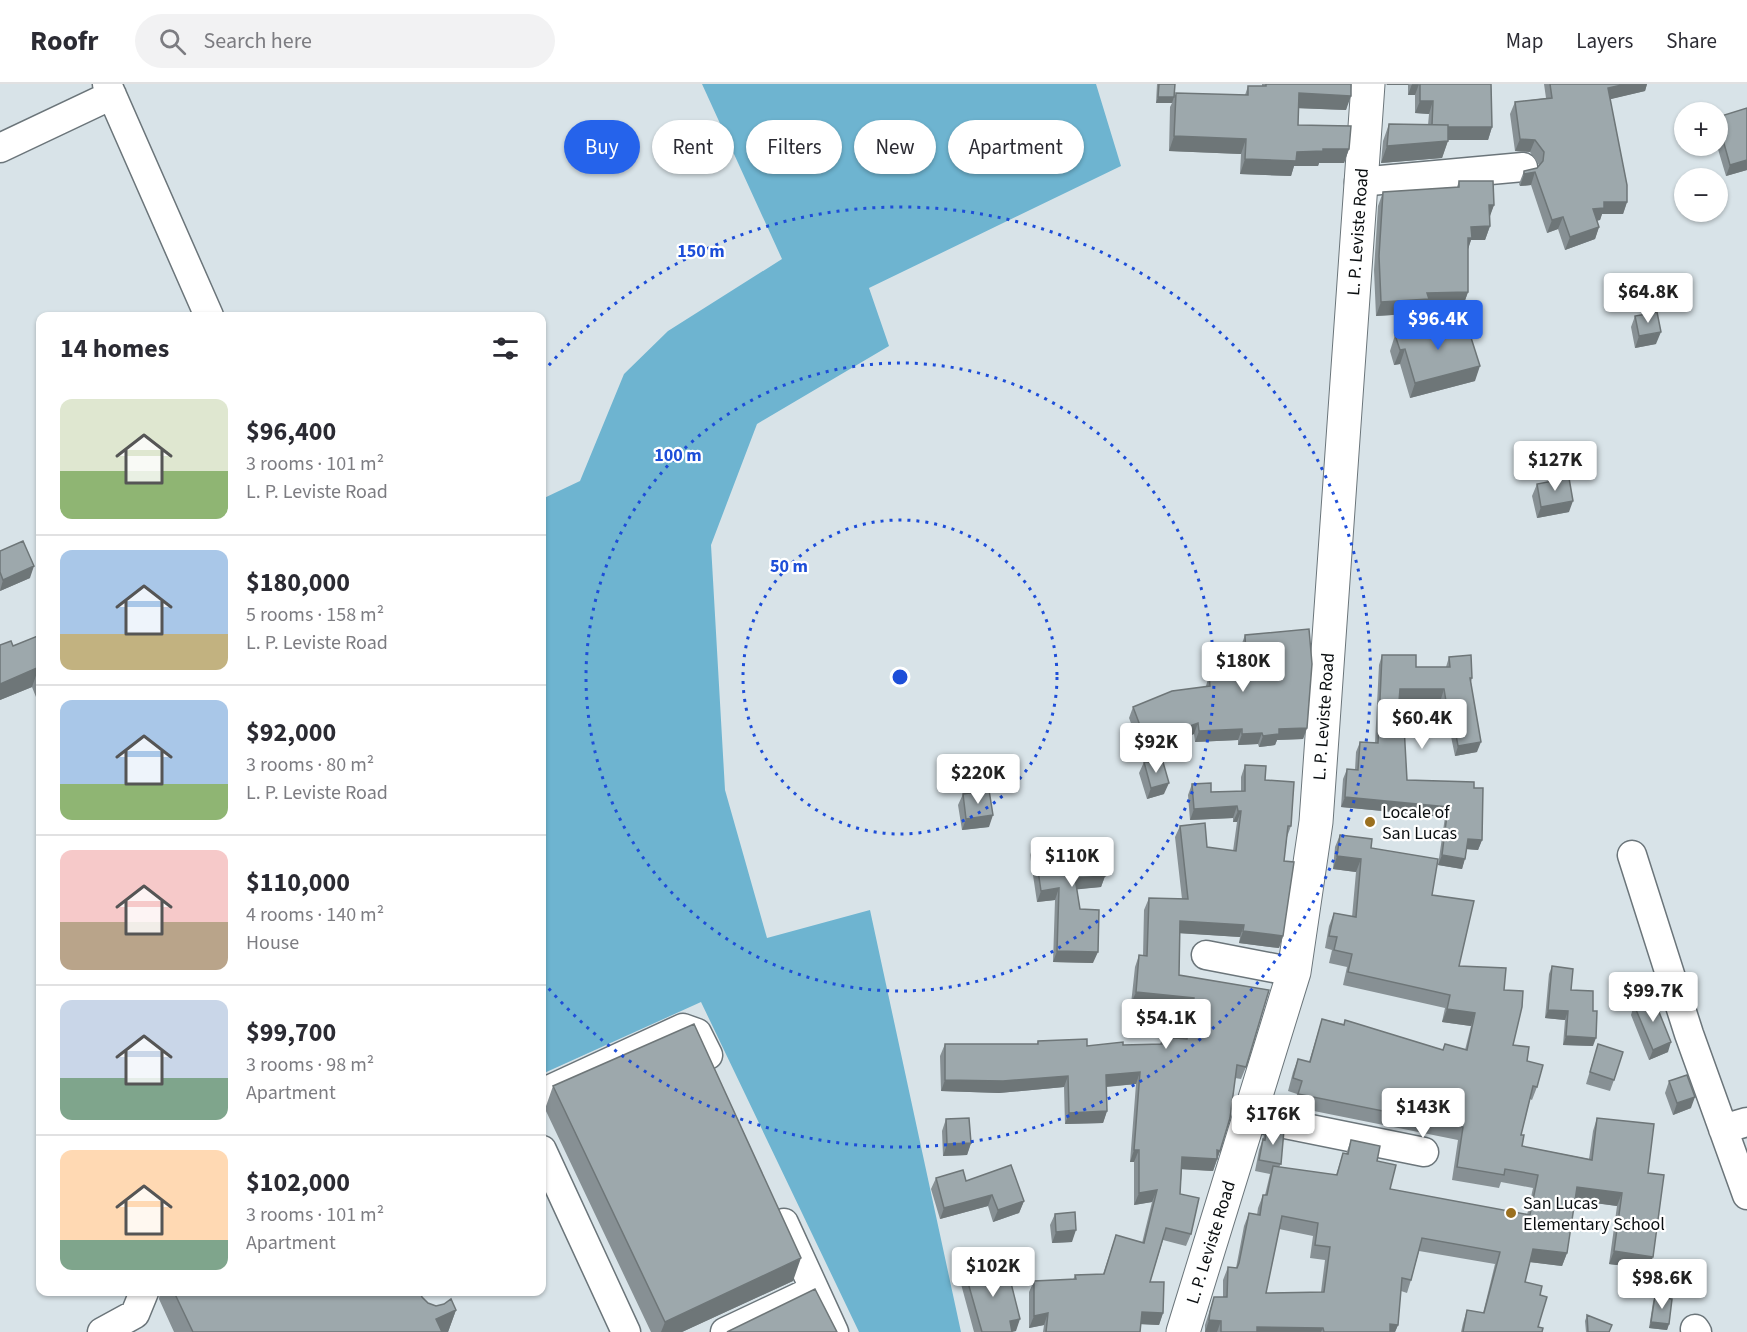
<!DOCTYPE html>
<meta charset="utf-8">
<style>
:root{--surface:#fff;--page:#f2f2f3;--text:#2b2b33;--muted:#7c7c81;--line:#e1e1e2;--accent:#2563eb}
body{margin:0;font-family:"Source Sans 3",sans-serif;background:var(--page);color:var(--text);height:100vh;display:flex;flex-direction:column;font-size:22px;white-space:nowrap}
*{box-sizing:border-box;margin:0}
p{font-size:20px;color:var(--muted)}
.icon{flex:none;width:33px;height:33px;fill:none;stroke:currentColor;stroke-width:2;stroke-linecap:round;stroke-linejoin:round}
.map{position:relative;flex:1;overflow:hidden}
.side{position:absolute;left:36px;top:228px;width:510px;height:984px;display:flex;flex-direction:column;background:var(--surface);border-radius:12px;box-shadow:0 2px 4px #0004}
.side>*{flex:none}
.top-card{position:absolute;left:564px;top:36px;width:570px;height:54px;display:flex;gap:12px}
.tools{position:absolute;left:1674px;top:18px;display:grid;gap:12px}
.tools a{display:grid;place-items:center;width:54px;height:54px;border-radius:50%;background:var(--surface);box-shadow:0 2px 4px #0004;font-size:30px}
.price{position:absolute;translate:-50% -51px;padding:0 14px;border-radius:6px;background:#fff;color:#222;font-size:20px;line-height:39px;filter:drop-shadow(0 2px 3px #0008)}
.price::after{content:'';position:absolute;left:50%;top:36px;width:18px;height:14px;margin-left:-9px;background:inherit;clip-path:polygon(0 0,100% 0,50% 100%)}
.price.active{background:var(--accent);color:#fff}
ul{padding:0;list-style:none}
li{display:flex;align-items:center;gap:18px;height:150px;padding:0 24px}
li+li{border-top:2px solid var(--line)}
li span{display:grid;place-items:center;flex:none;width:168px;height:120px;border-radius:12px;color:#555}
li>.icon{margin-inline-start:auto}
span .icon{width:72px;height:72px;fill:#fffc;stroke-width:1}
li b{font-size:26px}
h2{display:flex;justify-content:space-between;align-items:center;height:72px;padding:0 24px;font-size:26px}
.chip{padding:0 21px;border-radius:27px;background:var(--surface);box-shadow:0 2px 4px #0004;font-size:21px;line-height:54px}
.chip.active{background:var(--accent);color:#fff}
header{display:flex;align-items:center;gap:36px;box-sizing:border-box;height:84px;padding:0 30px;background:var(--surface);border-bottom:2px solid var(--line)}
header strong{font-size:28px}
nav{display:flex;gap:33px;margin-inline-start:auto;font-size:21px}
.search{width:420px;height:54px;background:var(--page);display:flex;align-items:center;gap:15px;box-sizing:border-box;padding:0 21px;border-radius:33px;color:var(--muted);font-size:22px}
.map>svg:first-child{display:block}
.forest{fill:#6eb4d0}
.lines{fill:none;stroke-linecap:round;stroke-linejoin:round}
.minor-casing{stroke:#6b757a;stroke-width:31}
.major-casing{stroke:#6b757a;stroke-width:35}
.minor{stroke:#fff;stroke-width:28}
.major{stroke:#fff;stroke-width:33}
.wall{fill:#879094;fill-rule:evenodd}
.shaded-wall{fill:#6e7678}
.building{fill:#9da8ac;stroke:#6e7678;stroke-width:1.5;fill-rule:evenodd}
.ring{fill:none;stroke:#1d4ed8;stroke-width:3;stroke-dasharray:3 6}
.poi-dot{fill:#9b701f;stroke:#fff;stroke-width:2}
.labels{text-anchor:middle;stroke-width:4.5;stroke-linejoin:round;paint-order:stroke}
.street-label{font-size:18px;fill:#0a0e10;stroke:#fff}
.poi-label{font-size:18px;fill:#0a0e10;stroke:#fff;text-anchor:start}
.centre{fill:#1d4ed8;stroke:#fff;stroke-width:3}
.ring-label{font-size:18px;text-anchor:middle;font-weight:bold;fill:#1d4ed8;stroke:#fff;stroke-width:4.5;stroke-linejoin:round;paint-order:stroke}
</style>
<header>
<strong>Roofr</strong>
<div class="search"><svg class="icon" aria-label="search" viewBox="0 0 24 24"><circle cx="10" cy="10" r="6"/><path d="M15 15l6 6"/></svg>Search here</div>
<nav><a>Map</a><a>Layers</a><a>Share</a></nav>
</header>
<div class="map">
<svg width="1747" height="1248" viewBox="0 0 1747 1248">
<rect width="100%" height="100%" fill="#d8e3e8"/>
<!-- forest -->
<path class="forest" d="M702 0H1096L1121 82 869 204 889 262 757 340 711 461 725 706 767 854 870 826 961 1248H859L701 918 542 990V415L580 397 624 290 668 247 782 175Z"/>
<g class="lines">
<!-- minor casing -->
<g class="minor-casing">
<path id="minor" d="M107 0 209 232
M0 64 112 11
M1359 98 1523 83
M1632 771 1689 950 1747 1111
M1206 871 1294 888
M542 1009 683 944 697 949 708 971
M1251 1033 1424 1068
M1723 1045 1747 1038
M542 1066 626 1248
M784 1139 834 1248
M1695 1245 1697 1248
M102 1248 135 1230 144 1208
M725 1248 814 1206"/>
</g>
<!-- major casing -->
<g class="major-casing">
<g id="major">
<path id="s1" d="M1183 1248 1294 888 1316 738 1368 0"/>
</g>
</g>
<!-- minor -->
<use href="#minor" class="minor"/>
<!-- major -->
<use href="#major" class="major"/>
</g>
<!-- wall -->
<path class="wall" d="M1157 0H1175V11H1245L1248 2H1262V0H1351L1346 26 1298 24V41L1349 65 1344 79H1319L1318 82H1294L1291 92 1240 90 1241 70 1169 67 1170 23 1172 19H1156Z
M1386 0H1491L1492 43 1488 56H1448L1442 74 1381 79 1383 57 1389 40 1428 41 1429 30 1415 29V11H1408V1H1387Z
M1544 0H1647L1645 7 1610 15 1627 118 1623 130H1602L1600 136 1597 137 1599 143 1595 155 1565 166 1558 145 1547 149 1531 101 1520 102 1519 100 1524 87 1537 84 1539 81 1530 68 1515 67 1510 30 1515 18 1546 14Z
M1718 33 1747 86 1726 92 1717 62Z
M1459 97 1494 121 1489 133 1490 142 1485 156H1471L1468 165V208L1463 222 1426 223 1424 229 1376 232 1374 186 1378 122 1383 108 1457 103Z
M1635 232 1656 260 1635 264 1631 243Z
M1440 249 1475 297 1410 314 1400 280 1394 281 1390 267 1395 251Z
M1537 400 1569 428 1537 434 1532 412Z
M0 467 30 494 0 507Z
M40 551V623L32 603 0 616V561L13 562Z
M1245 551 1307 644 1303 655 1277 656 1275 661 1259 663 1258 660 1238 661V656L1195 658 1194 650 1159 663H1140L1129 634 1133 623 1206 602 1209 591 1242 590 1241 562Z
M1382 571 1416 583H1446L1449 573 1472 594 1471 598 1477 668 1455 672 1447 633H1444L1441 615H1399L1397 642 1407 696 1474 704 1482 756 1478 766 1467 765 1462 785 1438 781 1445 733 1341 723 1343 695 1347 685 1355 686 1356 668 1360 658 1375 659 1379 581Z
M1144 678 1164 710 1147 715 1139 689Z
M1245 681 1265 696 1291 742 1287 753 1284 777 1283 852 1279 864 1239 859 1240 853 1180 849 1179 891 1246 983 1241 995 1235 994 1220 1067 1213 1087 1182 1085 1180 1110 1191 1150 1186 1162 1163 1156 1150 1198 1163 1229 1159 1241 1141 1240 1140 1248H1043L1044 1241 1029 1244V1208L1034 1197 1073 1196 1075 1191 1103 1190 1116 1151 1142 1159 1152 1118 1134 1121V1078H1130L1136 1000 1107 1003V1027L1103 1039 1065 1040 1064 1003 999 1009 941 1007 940 972 945 960H1037L1038 957 1087 962 1160 960 1163 953 1185 955 1190 926 1131 920 1135 883 1139 871 1143 872 1144 826 1149 814 1182 815 1175 753 1180 742 1207 763 1233 767 1237 738H1233V734L1190 736 1188 711 1192 700 1211 708 1241 707V693Z
M963 710 989 743 962 746 958 721Z
M1340 751 1371 764 1432 811 1459 882 1504 906 1513 961 1527 977 1537 1003 1532 1016 1530 1015 1521 1051 1522 1062 1589 1075 1593 1047 1597 1034 1648 1089V1185L1609 1180 1617 1122 1575 1116 1567 1169 1562 1182 1530 1178 1525 1198 1540 1211 1538 1243 1542 1248H1461L1463 1239 1467 1226 1483 1229 1495 1180 1419 1167 1411 1196 1407 1209 1401 1207 1398 1241 1395 1248H1205V1241L1214 1213H1223V1196L1228 1183 1236 1184 1244 1142 1249 1129 1257 1131 1258 1124 1263 1111H1265L1270 1090 1255 1087 1259 1066 1267 1043 1281 1080 1279 1083 1336 1091 1343 1069 1346 1070 1351 1056 1377 1077 1390 1105 1527 1131 1533 1104 1501 1098 1499 1104 1452 1096 1458 1056 1294 1023 1297 1010 1288 1007 1293 988 1298 975 1309 978 1322 935 1344 940 1345 936 1443 966H1465L1471 942 1442 938 1445 924 1343 901 1347 883 1329 879 1332 866 1325 864 1329 842 1334 829 1352 833 1356 788 1333 785 1335 763ZM1279 1145 1313 1152 1310 1174 1325 1176 1321 1208 1266 1209Z
M1069 757 1105 792 1101 803 1077 805 1080 825 1093 879 1053 878 1055 816 1037 818 1030 771 1034 759Z
M1552 882 1571 906 1593 927V962L1563 961 1565 936 1545 934 1549 890Z
M1634 921 1668 968 1649 976 1631 931Z
M1598 960 1614 996 1610 1007 1586 1000Z
M1669 997 1691 1024 1673 1031 1665 1009Z
M553 1002 793 1197 682 1248H651L545 1025Z
M946 1035 971 1059 967 1071 943 1072 942 1047Z
M936 1094 966 1097 1024 1117 1019 1129 993 1138 988 1122 940 1135 931 1105Z
M1055 1130 1072 1158 1052 1159 1050 1141Z
M965 1188 1016 1247 1012 1248H974L961 1200Z
M160 1208H420L422 1213 428 1219 436 1222 456 1226 448 1248H174L159 1215Z
M1655 1212 1669 1240 1667 1246 1649 1244 1653 1218Z
M1587 1231 1609 1248H1586L1585 1237Z"/>
<!-- shaded-wall -->
<path class="shaded-wall" d="M1387 0H1409L1408 1H1387Z
M1412 0H1419L1415 11H1408Z
M1626 0H1647L1645 7 1603 17 1608 4Z
M1299 9 1351 12 1346 26 1294 24Z
M1158 13H1174L1172 19H1156Z
M1420 17H1433L1429 30 1415 29Z
M1432 43H1492L1488 56H1428Z
M1174 52 1246 55 1241 70 1169 67Z
M1520 55 1535 56 1530 68 1515 67Z
M1448 57 1442 74 1381 79 1387 62Z
M1323 65H1349L1344 79H1319L1318 82H1294L1291 92 1240 90 1245 75Z
M1747 76V86L1726 92 1730 81Z
M1535 88 1531 101 1520 102 1524 90Z
M1604 118H1627L1623 130H1602L1600 136 1589 137 1593 125Z
M1489 121H1494L1489 135Z
M1563 133 1558 145 1547 149 1552 136Z
M1490 142 1485 156H1471L1467 168H1463L1471 143Z
M1599 143 1595 155 1565 166 1570 153Z
M1468 208 1463 222 1426 223 1424 229 1376 232 1381 218 1427 209Z
M1661 248 1656 260 1635 264 1639 252Z
M1405 265 1400 280 1394 281 1400 266Z
M1480 282 1475 297 1410 314 1415 299Z
M1573 417 1569 428 1537 434 1541 423Z
M34 482 30 494 0 507 3 496Z
M39 583 32 603 0 616V600Z
M1400 605H1444L1441 615H1396Z
M1447 623H1451L1447 633H1444Z
M1198 639 1194 650 1159 663H1140L1144 652Z
M1307 644 1303 655 1277 656 1275 661 1259 663 1263 652 1279 645Z
M1242 645 1238 656 1195 658 1199 647Z
M1262 649 1258 660 1238 661 1242 650Z
M1481 658 1477 668 1455 672 1458 662Z
M1169 699 1164 710 1147 715 1151 704Z
M1345 713 1448 723 1445 733 1341 723Z
M1237 722 1233 734 1190 736 1194 725Z
M1238 727H1241L1237 738H1233Z
M993 731 989 743 962 746 966 735Z
M1468 755 1482 756 1478 766 1465 765Z
M1442 771 1465 775 1462 785 1438 781Z
M1337 772 1361 775 1356 788 1333 785Z
M1105 792 1101 803 1071 806 1075 794Z
M1059 804 1055 816 1037 818 1041 807Z
M1180 837 1244 841 1240 853 1176 849Z
M1243 847 1283 852 1279 864 1239 859Z
M1057 867 1098 868 1093 879 1053 878Z
M1136 908 1194 914 1190 926 1131 920Z
M1447 925 1475 929 1471 942 1442 938Z
M1548 926 1568 927 1565 936 1545 934Z
M1566 952 1596 954 1593 962 1563 961Z
M1671 958 1668 968 1649 976 1653 966Z
M1140 988 1136 1000 1102 1003 1106 991Z
M1068 992 1064 1003 999 1009 941 1007 945 996Z
M1695 1013 1691 1024 1673 1031 1677 1019Z
M1107 1027 1103 1039 1065 1040 1069 1029Z
M971 1059 967 1071 943 1072 947 1060Z
M1134 1066H1139L1134 1078H1130Z
M1217 1066 1220 1067 1213 1087 1178 1085 1182 1073Z
M1577 1103 1622 1109 1617 1122 1572 1116Z
M1157 1106 1152 1118 1134 1121 1139 1109Z
M992 1111 988 1122 940 1135 944 1124Z
M1024 1117 1019 1129 993 1138 998 1126Z
M1076 1146 1072 1158 1052 1159 1056 1148Z
M1533 1165 1567 1169 1562 1182 1529 1178Z
M1614 1167 1653 1173 1648 1185 1609 1180Z
M801 1174 793 1197 682 1248H661L665 1238Z
M456 1226 448 1248H432L436 1235Z
M1142 1228 1163 1229 1159 1241 1138 1240Z
M1048 1229 1044 1241 1029 1244 1034 1232Z
M1020 1235 1016 1247 1010 1248V1237Z
M1209 1236 1221 1237 1217 1248H1205Z
M1651 1238 1669 1240 1667 1246 1649 1244Z
M1390 1240 1398 1241 1395 1248H1387Z
M1257 1243 1323 1244 1321 1248H1255Z"/>
<!-- building -->
<path class="building" d="M1159 0H1175L1174 13H1158Z
M1266 0H1351V12L1299 9 1298 41 1351 42 1349 65H1323V67L1297 68 1296 77 1245 75 1246 55 1174 52 1176 9 1248 11V2H1266Z
M1420 0H1491L1492 43H1448V41H1432L1433 17H1420Z
M1550 0H1626L1608 4 1627 101V118H1604V124L1593 125 1599 143 1570 153 1563 133 1552 136 1535 88 1524 90V87L1537 84 1543 77 1544 68 1535 56 1520 55 1515 18 1552 14Z
M1747 24V76L1730 81 1718 38V33Z
M1389 40 1448 41V57L1387 62Z
M1459 97H1493L1494 121H1489L1490 142 1471 143 1472 154H1468V208L1427 209 1429 215 1381 218 1379 172 1383 108 1459 103Z
M1657 228 1661 248 1639 252 1635 232Z
M1437 239 1440 249 1467 241 1480 282 1415 299 1405 265 1400 266 1395 251Z
M1569 394 1573 417 1541 423 1537 400Z
M23 457 34 482 3 496 0 488V467Z
M1309 545 1312 580 1307 644 1279 645V650L1263 652 1262 649 1242 650V645L1199 647 1198 639 1163 652H1144L1133 623 1172 607 1210 602 1209 591 1247 590 1245 551Z
M40 551V587L39 583 0 600V561L11 557 13 562Z
M1382 571H1416V583H1450L1449 573 1471 571 1472 594H1470L1481 658 1458 662 1451 623H1447L1444 605H1400L1397 642H1404L1407 696 1474 698V704H1483L1482 756 1468 755 1465 775 1442 771 1448 723 1345 713 1347 685 1358 686 1360 658 1378 659Z
M1144 678H1163L1169 699 1151 704Z
M1245 681 1266 682 1265 696 1294 698 1291 742H1288L1284 777 1294 778 1283 852 1243 847 1244 841 1180 837 1179 891 1269 906 1246 983 1237 981 1230 1034 1220 1067 1217 1066V1075L1182 1073 1180 1110 1199 1114 1191 1150 1166 1144 1150 1198H1164L1163 1229 1142 1228 1140 1248H1046L1048 1229 1034 1232V1197L1076 1195 1075 1191 1104 1190 1116 1151 1144 1159 1157 1106 1139 1109V1066H1134L1140 988 1106 991 1107 1027 1069 1029 1068 992 1003 997 945 996V960H1038V957L1087 955V962L1123 958V961L1162 960 1163 953 1187 955 1194 914 1136 908 1139 871 1147 872 1149 814 1188 815 1180 742 1205 739 1207 763 1236 767 1241 727H1238L1237 722 1194 725 1192 700 1211 699V708L1245 707Z
M989 706 993 731 966 735 963 710Z
M1340 751 1372 755 1371 764 1438 775 1432 811 1474 817 1459 882 1506 884 1504 906 1523 907 1522 923 1513 961 1529 963 1527 977 1543 981 1537 1003 1533 1002 1521 1051H1524L1522 1062 1592 1076 1597 1034 1654 1040 1648 1089 1664 1091 1653 1173 1614 1167 1622 1109 1577 1103 1567 1169 1533 1165 1525 1198 1542 1202 1540 1211 1547 1213 1538 1243 1543 1244 1542 1248H1463L1467 1226 1484 1229 1500 1168 1422 1154 1411 1196 1402 1194 1398 1241 1390 1240V1248H1324L1323 1244 1257 1243V1248H1221V1237L1209 1236 1210 1228 1214 1213H1227L1228 1183 1237 1184 1239 1179 1249 1129 1260 1131 1263 1111H1267L1273 1082 1337 1091 1343 1069 1348 1070 1351 1056 1380 1062 1377 1077 1396 1081 1390 1105 1530 1131 1538 1091 1505 1085 1504 1091 1457 1083 1463 1043 1298 1010 1302 997 1293 994 1298 975 1310 978 1322 935 1344 941 1345 936 1443 966 1445 960 1467 966 1475 929 1447 925 1450 911 1348 888 1352 870 1334 866 1337 853 1329 852 1334 829 1356 833 1361 775 1337 772ZM1282 1132 1318 1139 1315 1161 1330 1163 1324 1208 1266 1209Z
M1069 754V757L1103 754 1105 792 1075 794 1080 825 1099 826 1098 868 1057 867 1059 804 1041 807 1034 759Z
M1552 882 1573 885 1571 906 1593 907V927H1597L1596 954 1566 952 1568 927 1548 926Z
M1653 913 1671 958 1653 966 1634 921Z
M694 940 801 1174 665 1238 553 1002Z
M1598 960 1623 968 1614 996 1590 988Z
M1687 991 1695 1013 1677 1019 1669 997Z
M969 1034 971 1059 947 1060 946 1035Z
M1267 1043 1284 1046 1281 1080 1259 1076 1263 1055 1265 1056Z
M1011 1081 1024 1117 998 1126 992 1111 944 1124 936 1094 963 1086 966 1097Z
M1075 1128 1076 1146 1056 1148 1055 1130Z
M1006 1179 1020 1235 1010 1237 1012 1248H982L965 1188Z
M815 1205 837 1248H727Z
M174 1208H420L422 1213 428 1219 436 1222 444 1220 451 1215 456 1226 436 1235 442 1248H193Z
M1655 1212 1672 1215 1669 1240 1651 1238Z
M1587 1231 1612 1241 1609 1248H1588Z"/>
<!-- distance rings -->
<g class="ring">
<circle cx="900" cy="593" r="157"/>
<circle cx="900" cy="593" r="314"/>
<path d="M543 288A470 470 0 1 1 543 898"/>
</g>
<!-- markers -->
<g class="poi-dot">
<circle cx="1370" cy="738" r="6"/>
<circle cx="1511" cy="1129" r="6"/>
</g>
<g class="labels">
<!-- street labels -->
<g class="street-label">
<text dy="6" stroke="none"><textPath href="#s1" startOffset="1120">L. P. Leviste Road</textPath></text>
<text dy="6" stroke="none"><textPath href="#s1" startOffset="634">L. P. Leviste Road</textPath></text>
<text dy="6" stroke="none"><textPath href="#s1" startOffset="94">L. P. Leviste Road</textPath></text>
</g>
<!-- poi labels -->
<g class="poi-label">
<text x="1382" y="734">Locale of<tspan x="1382" dy="21">San Lucas</tspan></text>
<text x="1523" y="1125">San Lucas<tspan x="1523" dy="21">Elementary School</tspan></text>
</g>
</g>
<circle cx="900" cy="593" r="9" class="centre"/>
<g class="ring-label">
<text x="701" y="173">150 m</text>
<text x="678" y="377">100 m</text>
<text x="789" y="488">50 m</text>
</g>
</svg>
<div class="tools">
<a>+</a>
<a>−</a>
</div>
<b class="price" style="left:1648px;top:240px">$64.8K</b>
<b class="price active" style="left:1438px;top:267px">$96.4K</b>
<b class="price" style="left:1555px;top:408px">$127K</b>
<b class="price" style="left:1243px;top:609px">$180K</b>
<b class="price" style="left:1422px;top:666px">$60.4K</b>
<b class="price" style="left:1156px;top:690px">$92K</b>
<b class="price" style="left:978px;top:721px">$220K</b>
<b class="price" style="left:1072px;top:804px">$110K</b>
<b class="price" style="left:1653px;top:939px">$99.7K</b>
<b class="price" style="left:1166px;top:966px">$54.1K</b>
<b class="price" style="left:1423px;top:1055px">$143K</b>
<b class="price" style="left:1273px;top:1062px">$176K</b>
<b class="price" style="left:993px;top:1214px">$102K</b>
<b class="price" style="left:1662px;top:1226px">$98.6K</b>
<div class="top-card">
<a class="chip active">Buy</a>
<a class="chip">Rent</a>
<a class="chip">Filters</a>
<a class="chip">New</a>
<a class="chip">Apartment</a>
</div>
<section class="side">
<h2>14 homes<svg class="icon" aria-label="filters" viewBox="0 0 24 24"><path d="M4 7h16M4 17h16"/><circle cx="9" cy="7" r="2"/><circle cx="15" cy="17" r="2"/></svg></h2>
<ul>
<li><span style="background:linear-gradient(#dfe7d0 60%,#8fb573 0)"><svg class="icon" aria-label="home" viewBox="0 0 24 24"><path d="M3 11l9-7 9 7M6 9v11h12V9"/></svg></span><div><b>$96,400</b><p>3 rooms · 101 m²</p><p>L. P. Leviste Road</p></div></li>
<li><span style="background:linear-gradient(#a9c7e8 70%,#c2b280 0)"><svg class="icon" aria-label="home" viewBox="0 0 24 24"><path d="M3 11l9-7 9 7M6 9v11h12V9"/></svg></span><div><b>$180,000</b><p>5 rooms · 158 m²</p><p>L. P. Leviste Road</p></div></li>
<li><span style="background:linear-gradient(#a9c7e8 70%,#8fb573 0)"><svg class="icon" aria-label="home" viewBox="0 0 24 24"><path d="M3 11l9-7 9 7M6 9v11h12V9"/></svg></span><div><b>$92,000</b><p>3 rooms · 80 m²</p><p>L. P. Leviste Road</p></div></li>
<li><span style="background:linear-gradient(#f6c9c9 60%,#b9a48a 0)"><svg class="icon" aria-label="home" viewBox="0 0 24 24"><path d="M3 11l9-7 9 7M6 9v11h12V9"/></svg></span><div><b>$110,000</b><p>4 rooms · 140 m²</p><p>House</p></div></li>
<li><span style="background:linear-gradient(#c9d6e8 65%,#7fa58c 0)"><svg class="icon" aria-label="home" viewBox="0 0 24 24"><path d="M3 11l9-7 9 7M6 9v11h12V9"/></svg></span><div><b>$99,700</b><p>3 rooms · 98 m²</p><p>Apartment</p></div></li>
<li><span style="background:linear-gradient(#ffd9b3 75%,#7fa58c 0)"><svg class="icon" aria-label="home" viewBox="0 0 24 24"><path d="M3 11l9-7 9 7M6 9v11h12V9"/></svg></span><div><b>$102,000</b><p>3 rooms · 101 m²</p><p>Apartment</p></div></li>
</ul>
</section>
</div>
